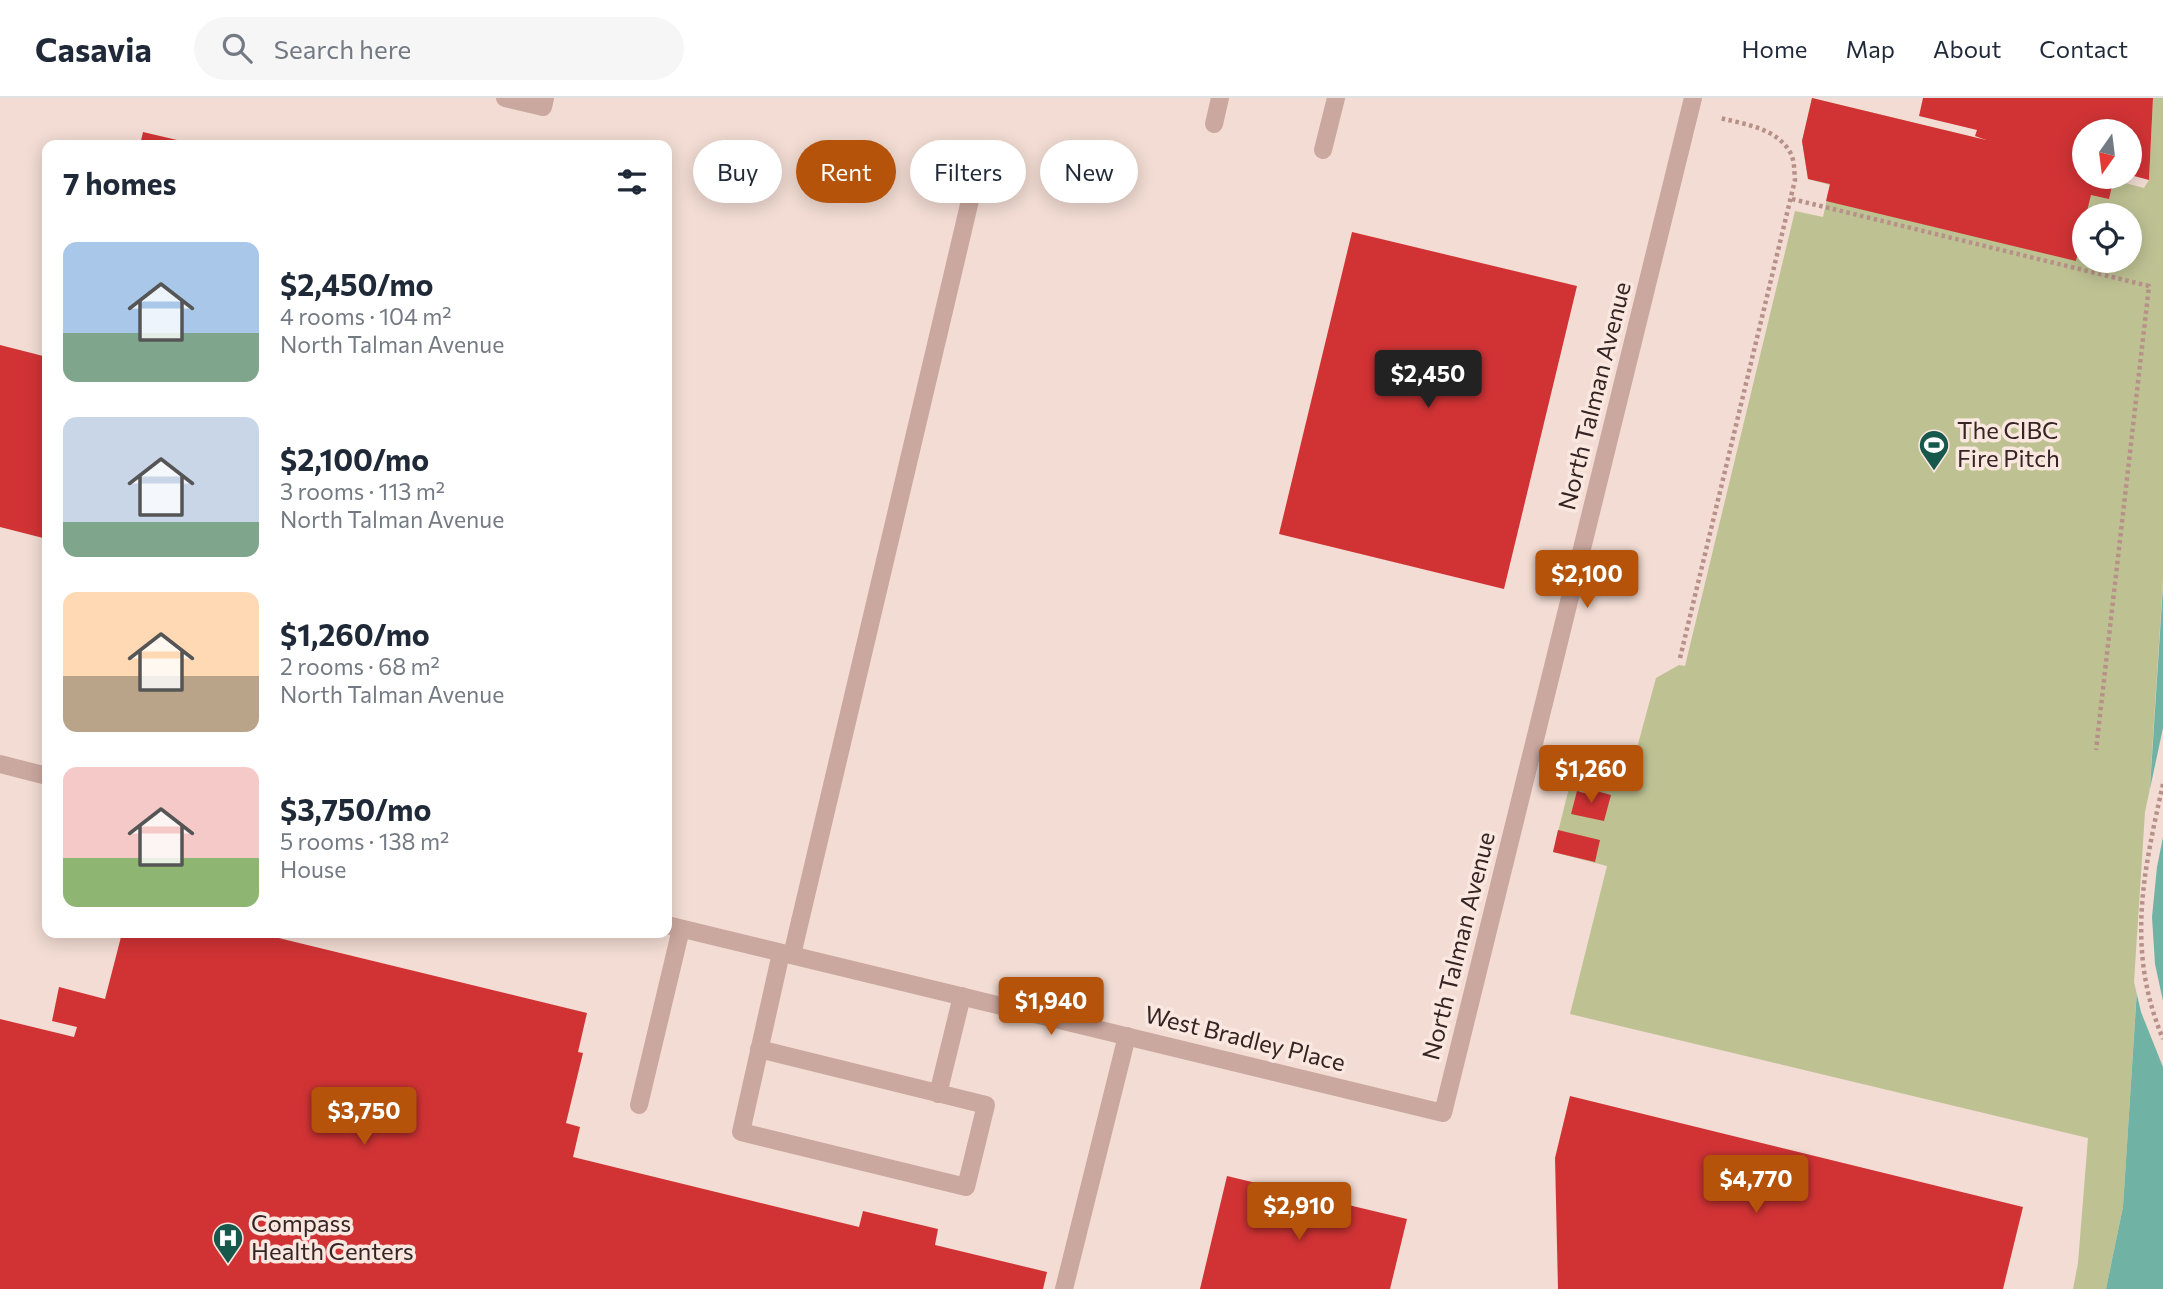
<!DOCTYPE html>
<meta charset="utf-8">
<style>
:root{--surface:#fff;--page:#f6f6f7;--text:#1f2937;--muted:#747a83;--line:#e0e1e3;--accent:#b45309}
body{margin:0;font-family:Commissioner,sans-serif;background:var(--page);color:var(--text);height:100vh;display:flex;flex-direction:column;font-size:26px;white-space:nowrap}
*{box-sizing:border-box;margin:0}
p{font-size:23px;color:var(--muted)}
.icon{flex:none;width:38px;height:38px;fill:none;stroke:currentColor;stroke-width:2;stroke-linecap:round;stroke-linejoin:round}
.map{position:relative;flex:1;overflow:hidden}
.side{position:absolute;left:42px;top:42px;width:630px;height:798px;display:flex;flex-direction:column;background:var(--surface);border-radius:14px;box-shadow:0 4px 18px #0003}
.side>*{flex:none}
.banner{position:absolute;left:693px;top:42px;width:665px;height:63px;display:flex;gap:14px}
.needle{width:46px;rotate:194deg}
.tools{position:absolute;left:2072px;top:21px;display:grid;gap:14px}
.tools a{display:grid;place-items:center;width:70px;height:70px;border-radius:50%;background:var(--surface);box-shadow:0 4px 18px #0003;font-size:35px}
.price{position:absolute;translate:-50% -60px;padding:0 16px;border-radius:7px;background:var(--accent);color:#fff;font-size:23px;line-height:46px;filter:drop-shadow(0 2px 4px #0008)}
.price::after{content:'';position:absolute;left:50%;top:42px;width:21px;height:16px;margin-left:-10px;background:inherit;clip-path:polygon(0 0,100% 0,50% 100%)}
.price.selected{background:#222;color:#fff}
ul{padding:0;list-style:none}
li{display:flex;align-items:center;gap:21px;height:175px;padding:0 21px}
li span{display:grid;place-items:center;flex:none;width:196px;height:140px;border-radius:14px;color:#555}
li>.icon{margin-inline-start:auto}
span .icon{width:84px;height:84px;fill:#fffc;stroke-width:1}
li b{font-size:30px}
h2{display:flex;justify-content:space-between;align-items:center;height:84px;padding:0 21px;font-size:30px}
.chip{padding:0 24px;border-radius:32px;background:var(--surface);box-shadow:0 4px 18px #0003;font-size:24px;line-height:63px}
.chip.selected{background:var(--accent);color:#fff}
header{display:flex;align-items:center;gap:42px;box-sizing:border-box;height:98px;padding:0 35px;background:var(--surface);border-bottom:2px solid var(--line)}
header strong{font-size:33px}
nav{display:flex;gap:38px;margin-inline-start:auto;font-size:24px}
.search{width:490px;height:63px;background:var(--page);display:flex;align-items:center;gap:18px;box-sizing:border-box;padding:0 24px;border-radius:38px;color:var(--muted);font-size:26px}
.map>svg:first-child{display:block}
.green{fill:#bec293;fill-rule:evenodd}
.water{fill:#70b2a4}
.pier{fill:#f2dcd3}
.building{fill:#d13335}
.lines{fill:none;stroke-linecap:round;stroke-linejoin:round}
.path{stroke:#b79189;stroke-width:4.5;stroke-dasharray:3.5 3.5;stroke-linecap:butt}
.lane{stroke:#cba89f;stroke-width:18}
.street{stroke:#cba89f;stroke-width:18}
.labels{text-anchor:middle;stroke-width:7;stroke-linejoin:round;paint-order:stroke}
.street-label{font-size:24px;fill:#342423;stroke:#fae7e0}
.poi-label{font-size:24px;fill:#342423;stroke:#fae7e0;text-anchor:start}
</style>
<header>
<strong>Casavia</strong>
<div class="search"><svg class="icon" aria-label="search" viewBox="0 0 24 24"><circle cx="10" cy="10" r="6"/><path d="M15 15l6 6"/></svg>Search here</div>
<nav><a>Home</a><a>Map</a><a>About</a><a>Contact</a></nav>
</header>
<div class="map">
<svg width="2163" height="1191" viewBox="0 0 2163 1191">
<rect width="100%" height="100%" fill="#f2dcd3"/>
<!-- green -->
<path class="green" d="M1812 0 2084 66V79H2114V82L2144 90 2149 82 2153 0H2163V483L2123 1109 2106 1191H2073L2078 1165 2088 1040 1570 916 1607 768 1553 754 1577 658 1631 672 1656 580 1679 567 1685 568 1795 113 1823 119 1830 87 1808 81 1802 43ZM2084 117H2130V163H2084Z"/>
<!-- water -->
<path class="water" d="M2163 488V1191H2106L2123 1109Z"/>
<!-- pier -->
<path class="pier" d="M2163 630V739L2157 769 2152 819 2155 866 2163 903V969L2141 914 2134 884 2145 714Z"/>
<!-- building -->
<path class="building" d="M1812 0 1986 42 1975 38 1977 32 1919 18 1923 0H2153L2149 82 2130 77V33H2084V79H2114L2109 101 2091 97 2086 117H2084V127L2076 163 1826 103 1830 86 1808 81 1802 43Z
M143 34 194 46 193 47H140Z
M1352 134 1577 188 1504 491 1279 436Z
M0 247 47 259V441L0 429Z
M1593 692 1611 697 1604 723 1571 716 1577 693 1592 697Z
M1558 732 1600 742 1595 764 1553 754Z
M122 835H258L587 915 578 954 583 955 566 1025 580 1029 573 1059 859 1129 863 1113 938 1131 935 1147 1047 1174 1043 1191H0V921L74 939 77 929 52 923 59 889 105 901Z
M1570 998 2023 1109 2003 1191H1558L1555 1060Z
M1227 1078 1407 1121 1390 1191H1200Z"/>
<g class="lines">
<!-- path -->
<path class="path" d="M1792 101 2149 188 2096 652
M1680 560 1795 82C1794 73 1795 63 1790 54 1776 30 1744 26 1720 20
M2163 686C2143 776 2126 852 2163 941"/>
<!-- lane -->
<path class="lane" d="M505 0 543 9 545 0
M1214 26 1220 0
M1323 52 1336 0
M792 857 972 94
M759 951 986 1007 966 1089 741 1034 781 855
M938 996 962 898
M639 1007 681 831
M1064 1191 1127 938"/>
<!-- street -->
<path class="street" d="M0 666 47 678
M667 827 1443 1015 1693 0"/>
</g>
<!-- icons -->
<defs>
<g id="stadium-pin" transform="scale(1.575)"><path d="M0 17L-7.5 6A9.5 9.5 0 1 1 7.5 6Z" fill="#16584b" stroke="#fae7e0"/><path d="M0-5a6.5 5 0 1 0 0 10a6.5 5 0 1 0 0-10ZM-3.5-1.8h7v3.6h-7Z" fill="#fff"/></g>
<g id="hospital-pin" transform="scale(1.575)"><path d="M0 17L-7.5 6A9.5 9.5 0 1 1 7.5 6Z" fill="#16584b" stroke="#fae7e0"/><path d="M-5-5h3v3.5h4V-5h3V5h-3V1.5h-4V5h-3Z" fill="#fff"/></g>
</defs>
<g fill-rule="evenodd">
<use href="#stadium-pin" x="1934" y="347"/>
<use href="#hospital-pin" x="228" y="1140"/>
</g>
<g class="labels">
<!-- street labels -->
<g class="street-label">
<text transform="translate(1595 298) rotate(-76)" y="8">North Talman Avenue</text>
<text transform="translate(1459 848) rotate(-76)" y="8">North Talman Avenue</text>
<text transform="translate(1245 941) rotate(14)" y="8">West Bradley Place</text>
</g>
<!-- poi labels -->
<g class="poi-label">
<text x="1957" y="341">The CIBC<tspan x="1957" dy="28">Fire Pitch</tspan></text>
<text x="251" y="1134">Compass<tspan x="251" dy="28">Health Centers</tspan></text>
</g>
</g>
</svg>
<div class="tools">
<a><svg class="needle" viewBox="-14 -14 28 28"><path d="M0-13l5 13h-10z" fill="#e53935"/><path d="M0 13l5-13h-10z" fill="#747a83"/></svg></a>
<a><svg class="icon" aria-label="locate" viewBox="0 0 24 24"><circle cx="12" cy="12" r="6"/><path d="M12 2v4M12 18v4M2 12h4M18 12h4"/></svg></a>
</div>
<b class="price selected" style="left:1428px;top:312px">$2,450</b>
<b class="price" style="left:1587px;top:512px">$2,100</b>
<b class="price" style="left:1591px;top:707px">$1,260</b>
<b class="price" style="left:1051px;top:939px">$1,940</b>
<b class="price" style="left:364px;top:1049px">$3,750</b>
<b class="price" style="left:1756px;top:1117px">$4,770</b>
<b class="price" style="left:1299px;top:1144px">$2,910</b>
<div class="banner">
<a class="chip">Buy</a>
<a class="chip selected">Rent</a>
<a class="chip">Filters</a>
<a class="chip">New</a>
</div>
<section class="side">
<h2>7 homes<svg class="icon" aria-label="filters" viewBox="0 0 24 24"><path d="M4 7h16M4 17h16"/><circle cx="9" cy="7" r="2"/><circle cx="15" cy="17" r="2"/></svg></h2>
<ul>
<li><span style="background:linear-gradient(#a9c7e8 65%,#7fa58c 0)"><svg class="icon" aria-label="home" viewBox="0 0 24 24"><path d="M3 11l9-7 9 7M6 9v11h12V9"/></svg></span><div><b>$2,450/mo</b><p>4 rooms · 104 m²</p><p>North Talman Avenue</p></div></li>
<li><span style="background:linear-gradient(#c9d6e8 75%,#7fa58c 0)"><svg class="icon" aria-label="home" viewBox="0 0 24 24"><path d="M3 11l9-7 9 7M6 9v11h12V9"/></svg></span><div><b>$2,100/mo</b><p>3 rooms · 113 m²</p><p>North Talman Avenue</p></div></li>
<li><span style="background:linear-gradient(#ffd9b3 60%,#b9a48a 0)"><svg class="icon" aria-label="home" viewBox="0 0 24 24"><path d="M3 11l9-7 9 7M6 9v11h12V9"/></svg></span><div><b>$1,260/mo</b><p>2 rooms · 68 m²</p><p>North Talman Avenue</p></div></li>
<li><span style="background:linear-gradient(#f6c9c9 65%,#8fb573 0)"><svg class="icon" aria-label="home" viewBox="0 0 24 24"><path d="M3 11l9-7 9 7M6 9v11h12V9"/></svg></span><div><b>$3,750/mo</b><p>5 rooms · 138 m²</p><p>House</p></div></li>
</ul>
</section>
</div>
